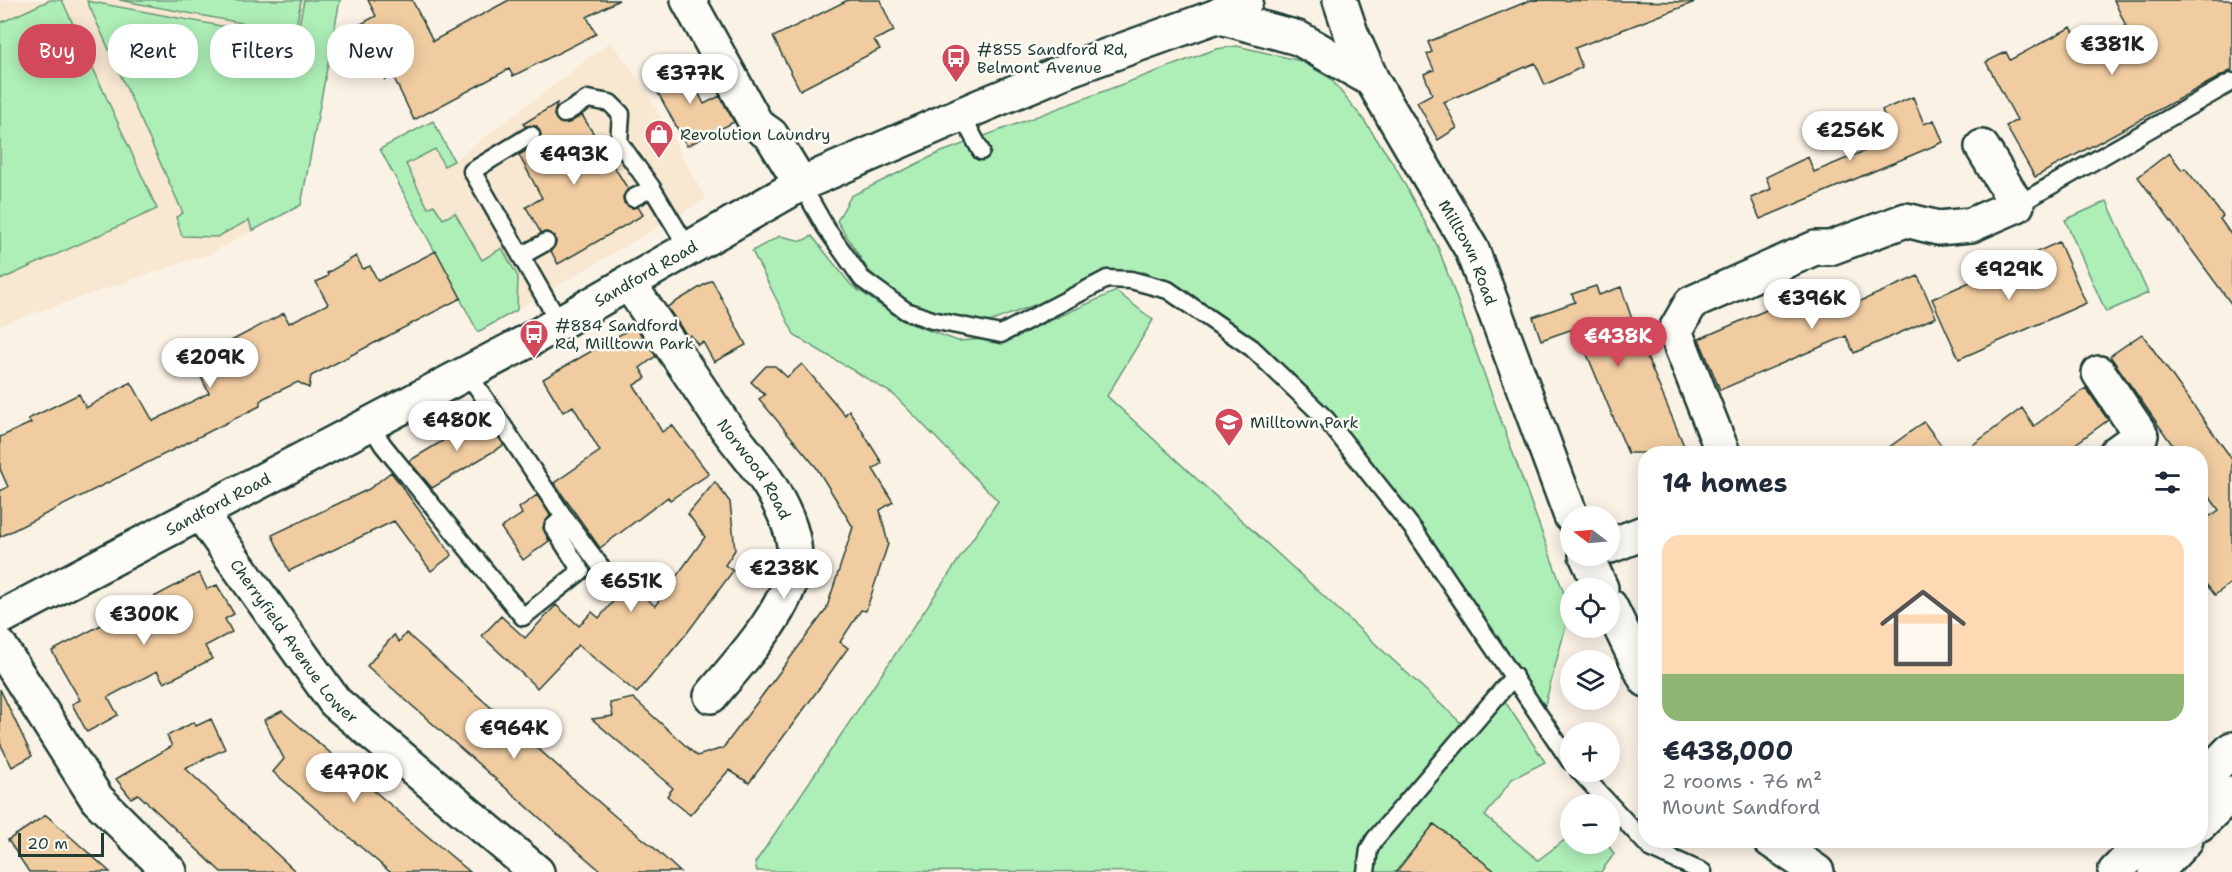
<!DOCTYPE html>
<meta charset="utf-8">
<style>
:root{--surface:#fff;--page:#f6f6f7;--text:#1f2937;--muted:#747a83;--line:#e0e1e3;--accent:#d1495b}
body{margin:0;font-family:"Shantell Sans",sans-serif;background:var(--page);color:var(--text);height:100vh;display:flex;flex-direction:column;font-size:22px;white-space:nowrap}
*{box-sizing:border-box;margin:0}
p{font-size:20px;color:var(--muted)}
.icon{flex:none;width:33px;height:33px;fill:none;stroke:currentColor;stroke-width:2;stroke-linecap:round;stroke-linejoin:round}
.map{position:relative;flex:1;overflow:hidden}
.side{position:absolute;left:1638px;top:446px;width:570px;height:402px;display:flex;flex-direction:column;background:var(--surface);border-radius:24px;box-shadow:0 3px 15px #0003}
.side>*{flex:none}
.banner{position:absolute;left:18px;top:24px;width:570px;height:54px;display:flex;gap:12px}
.needle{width:39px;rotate:286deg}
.buttons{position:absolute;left:1560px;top:506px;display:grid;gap:12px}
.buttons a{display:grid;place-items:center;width:60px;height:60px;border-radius:50%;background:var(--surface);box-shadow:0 3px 15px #0003;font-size:30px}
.scale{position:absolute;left:18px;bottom:15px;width:86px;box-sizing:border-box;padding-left:6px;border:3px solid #1f3d34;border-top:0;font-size:16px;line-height:21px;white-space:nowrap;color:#1f3d34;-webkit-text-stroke:4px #fdfcf7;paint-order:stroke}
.price{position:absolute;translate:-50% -51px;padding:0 14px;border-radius:21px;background:#fff;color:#222;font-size:20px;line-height:39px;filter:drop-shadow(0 2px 3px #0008)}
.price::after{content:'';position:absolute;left:50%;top:36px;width:18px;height:14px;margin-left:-9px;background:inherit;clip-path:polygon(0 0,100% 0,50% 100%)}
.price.on{background:var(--accent);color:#fff}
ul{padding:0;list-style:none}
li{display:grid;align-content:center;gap:12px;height:318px;padding:0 24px}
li+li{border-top:2px solid var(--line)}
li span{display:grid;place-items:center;height:186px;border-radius:18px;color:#555}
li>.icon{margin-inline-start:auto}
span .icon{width:108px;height:108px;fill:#fffc;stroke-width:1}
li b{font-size:26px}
h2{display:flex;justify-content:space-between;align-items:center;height:72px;padding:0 24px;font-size:26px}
.pill{padding:0 21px;border-radius:24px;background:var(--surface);box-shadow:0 3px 15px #0003;font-size:21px;line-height:54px}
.pill.on{background:var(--accent);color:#fff}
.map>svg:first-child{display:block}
.built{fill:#f8e7d1}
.green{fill:#aeefb8;stroke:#669676;stroke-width:1.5}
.building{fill:#f1cca1;stroke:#1f3d34;stroke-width:1.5}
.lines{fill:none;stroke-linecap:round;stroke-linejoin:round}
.service-casing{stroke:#1f3d34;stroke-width:21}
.minor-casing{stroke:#1f3d34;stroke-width:38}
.tertiary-casing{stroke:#1f3d34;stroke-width:38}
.secondary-casing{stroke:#1f3d34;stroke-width:38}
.service{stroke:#fdfcf7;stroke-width:16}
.minor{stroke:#fdfcf7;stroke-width:33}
.tertiary{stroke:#fdfcf7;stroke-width:33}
.secondary{stroke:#fdfcf7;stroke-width:33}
.labels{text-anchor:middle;stroke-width:5;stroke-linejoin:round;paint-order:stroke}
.poi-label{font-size:16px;fill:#1f3d34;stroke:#fdfcf7;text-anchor:start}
.street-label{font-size:16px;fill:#1f3d34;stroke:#fdfcf7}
</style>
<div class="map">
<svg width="2232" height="872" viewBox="0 0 2232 872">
<rect width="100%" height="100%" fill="#fbf2e6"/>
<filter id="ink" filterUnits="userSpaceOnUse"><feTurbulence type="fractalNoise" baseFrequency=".0167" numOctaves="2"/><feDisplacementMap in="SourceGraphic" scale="12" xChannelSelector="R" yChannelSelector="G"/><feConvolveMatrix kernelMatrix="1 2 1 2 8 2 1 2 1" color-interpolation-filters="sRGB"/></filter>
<g filter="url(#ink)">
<!-- built -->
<path class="built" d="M0 0H340L301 205 211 253 0 325Z
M611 41 648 94 706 199 478 332 380 149 433 121 455 160Z"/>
<!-- green -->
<path class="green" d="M50 0H62L157 209 0 280V23Z
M119 0H301L295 33Z
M304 0H340L301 205 252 231 249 220 217 237 182 236 176 217 183 213 87 1 296 40Z
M1237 46 1301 61 1330 78 1363 119 1395 166 1438 247 1570 610 1543 712 1475 609 1265 350 1208 306 1145 272 1104 271 1045 301 984 324 925 309 897 296 868 270 837 221 851 196 939 153 1216 49Z
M433 121 454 161 444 166 435 149 406 164 428 208 434 205 443 219 455 213 482 260 502 248 518 277 517 310 478 332 380 149Z
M2107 201 2148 293 2106 312 2065 220Z
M780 236 802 241 812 236 851 285 903 321 958 341 1014 337 1116 291 1153 320 1107 396 1473 734 1504 700 1545 762 1512 779 1485 816 1538 860 1570 836V843H1607L1614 854 1601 872H1496L1434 824 1398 869 1400 872 757 871 755 863 998 501 893 394 795 336 752 251Z"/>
<!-- building -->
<path class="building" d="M368 0H412L433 41 509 0H619L587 17 596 34 513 76 509 69 414 120 393 76 385 80 378 65 364 72 344 33 376 16Z
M848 0H880L894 31 874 40 880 49 800 90 773 37Z
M1531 0 1695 2 1575 48 1582 67 1545 85 1535 63 1444 102 1457 128 1438 140 1417 102 1432 94 1424 74 1434 70 1427 54 1432 52 1428 42Z
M2114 0H2232V70L2035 177 2006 126 2017 120 1986 62 2006 52 2010 60 2071 27 2083 49 2126 26Z
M683 62 704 104 720 96 734 122 687 146 650 78Z
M1913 97 1924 124 1934 120 1943 142 1760 219 1751 198 1771 189 1766 177 1808 157 1814 172 1893 139 1882 110Z
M557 103 554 115 560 123H569L582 115 628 189 623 197 624 203 632 208 638 207 643 215 558 264 551 251 556 243 555 236 547 232 541 233 526 207 542 198 519 155 537 144 541 135 537 126H525L523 124Z
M2169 153 2182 170 2185 168 2223 216 2220 219 2232 236V305L2138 177Z
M2059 242 2086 303 1959 359 1932 299Z
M436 251 461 298 311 376 309 388 298 382 264 398 260 401V406L0 537V491L8 487 0 469V437L31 423 28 419 79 394 86 408 131 382 153 421 209 393 193 361 284 313 289 323 328 304 316 282 328 276 327 273 356 256 363 269 370 266 378 281Z
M1918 276 1936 317 1854 353 1846 336 1720 390 1699 339 1820 287 1831 314Z
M712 280 746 345 714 362 703 342 698 345 691 335 688 337 667 307Z
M1596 286 1599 295 1621 287 1636 331 1687 453H1628L1576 328 1541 340 1533 317 1575 302 1572 294Z
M635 326 656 356 640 368 646 378 634 385 662 432 672 425 709 474 670 500 668 497 600 548 554 483 600 451 573 406 563 412 543 379Z
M2142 334 2232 459V582L2215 595 2200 577V523L2219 510 2200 484V453H2178L2110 356Z
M802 364 845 415 849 410 882 463 873 469 893 502 880 510 888 544 866 611 861 610 840 642 848 648 807 705 749 783 729 770 690 815 667 796 673 788 592 719 613 716 610 703 633 698 697 756 723 748 826 610 853 527 816 467 759 399 765 395 751 382 766 366H775L787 377Z
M2086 388 2108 420 2063 453H1962L2022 408 2034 426Z
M484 416 504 445 432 488 409 461Z
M1924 422 1947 453H1881Z
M391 472 452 555 431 571 394 521 289 571 272 535 369 489Z
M715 482 730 502 735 550 725 565 733 571 687 633 637 693 578 645 537 688 482 636 501 616 525 638 556 605 579 626 592 612 599 618 629 583 655 606 705 537 688 514Z
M537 495 550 515 543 528 549 541 523 560 501 528 522 514 519 508Z
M199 573 207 589 217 585 234 614 225 619 232 632 205 646 212 659 164 683 157 671 108 697 118 715 87 732 72 704 80 700 52 651Z
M406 633 616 817 652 846 680 872H602L566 841 367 666 394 635 399 642Z
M0 689 32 756 12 767 0 743Z
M282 711 366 784 470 872H390L343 832 273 772 284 759 264 720Z
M211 719 225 749 185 768 296 872H221L138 794 131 798 116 779 172 746 167 736 194 722 196 726Z
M46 815 110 872H29L8 840Z
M1434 824 1496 872H1396Z"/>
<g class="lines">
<!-- service casing -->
<g class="service-casing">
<path id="service" d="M564 114 588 99 610 103 621 114 619 142 652 188
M961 114 981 151
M801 184 826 228 862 279 906 311 932 320 1001 334 1107 279 1131 280 1168 290 1252 348 1326 419 1414 530 1570 761
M633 198 652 188 688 248
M2017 205 2232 82
M546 242 521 256 559 322
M521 256 472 171 531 135
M467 372 564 517 615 586
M369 423 383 445 523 617 581 571 553 527 564 517
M1579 771 1651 849 1703 872
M1366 872 1369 849 1375 839 1514 676"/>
</g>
<!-- minor casing -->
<g class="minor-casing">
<g id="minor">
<path id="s1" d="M628 282C660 329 691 376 723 423 739 446 761 468 774 493 786 515 798 540 794 566 788 611 739 662 711 696"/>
<path d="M2099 373 2141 435 2116 453"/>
<path d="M1723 453 1675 331 1691 303 1815 248H1830L1906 220 1938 228 1971 225 2017 205 1982 147"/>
<path id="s2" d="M201 514 335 702 537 872"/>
<path d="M1610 546 1646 532"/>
<path d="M0 646 97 799 170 872"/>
<path d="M2200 782 2232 749"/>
<path d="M2200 824 2232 793"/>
<path d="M2115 872 2146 840"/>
<path d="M2156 872 2186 840"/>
</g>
</g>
<!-- tertiary casing -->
<g class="tertiary-casing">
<path id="tertiary" d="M688 0 757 125 771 135 801 184"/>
</g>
<!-- secondary casing -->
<g class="secondary-casing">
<g id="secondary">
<path id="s3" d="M1340 0 1351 33 1372 80 1472 250 1571 516"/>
<path d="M1217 16 1298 38 1372 80"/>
<path d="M1586 555 1601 588"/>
<path d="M1610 606 1646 680"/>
<path id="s4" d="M0 618 526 342 801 184 981 106 1070 69 1217 16 1246 0"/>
<path d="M1770 840 1817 872"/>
</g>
</g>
<!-- service -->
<use href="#service" class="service"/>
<!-- minor -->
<use href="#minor" class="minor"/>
<!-- tertiary -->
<use href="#tertiary" class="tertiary"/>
<!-- secondary -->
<use href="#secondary" class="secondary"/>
</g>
</g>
<!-- icons -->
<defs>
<g id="bus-pin" transform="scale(1.5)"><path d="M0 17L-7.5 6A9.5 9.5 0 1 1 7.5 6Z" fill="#d1495b" stroke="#fdfcf7"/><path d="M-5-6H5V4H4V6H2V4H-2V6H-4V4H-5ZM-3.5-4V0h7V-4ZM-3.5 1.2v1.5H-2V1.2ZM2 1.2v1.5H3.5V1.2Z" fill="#fff"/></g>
<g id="shop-pin" transform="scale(1.5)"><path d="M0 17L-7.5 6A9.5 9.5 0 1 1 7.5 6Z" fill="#d1495b" stroke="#fdfcf7"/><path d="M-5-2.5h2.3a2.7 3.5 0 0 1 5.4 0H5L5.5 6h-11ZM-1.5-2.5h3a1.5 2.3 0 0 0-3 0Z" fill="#fff"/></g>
<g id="school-pin" transform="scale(1.5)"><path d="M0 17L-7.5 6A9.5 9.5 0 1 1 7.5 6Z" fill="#d1495b" stroke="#fdfcf7"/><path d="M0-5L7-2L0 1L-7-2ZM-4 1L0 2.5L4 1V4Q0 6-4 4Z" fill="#fff"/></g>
</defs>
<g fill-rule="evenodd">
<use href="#bus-pin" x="956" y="58"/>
<use href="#shop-pin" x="659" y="134"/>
<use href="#bus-pin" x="534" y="334"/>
<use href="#school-pin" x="1229" y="422"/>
</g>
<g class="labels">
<!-- poi labels -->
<g class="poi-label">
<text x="977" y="55">#855 Sandford Rd,<tspan x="977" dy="18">Belmont Avenue</tspan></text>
<text x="680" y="140">Revolution Laundry</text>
<text x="555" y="331">#884 Sandford<tspan x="555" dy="18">Rd, Milltown Park</tspan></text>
<text x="1250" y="428">Milltown Park</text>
</g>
<!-- street labels -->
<g class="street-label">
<text dy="6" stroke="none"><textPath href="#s3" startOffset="284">Milltown Road</textPath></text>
<text dy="6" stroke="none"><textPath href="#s4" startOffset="732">Sandford Road</textPath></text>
<text dy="6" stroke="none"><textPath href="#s1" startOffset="226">Norwood Road</textPath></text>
<text dy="6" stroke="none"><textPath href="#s4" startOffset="246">Sandford Road</textPath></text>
<text dy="6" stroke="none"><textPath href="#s2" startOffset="158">Cherryfield Avenue Lower</textPath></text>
</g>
</g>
</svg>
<div class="buttons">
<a><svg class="needle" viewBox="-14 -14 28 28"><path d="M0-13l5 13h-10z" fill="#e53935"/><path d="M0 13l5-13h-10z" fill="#747a83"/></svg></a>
<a><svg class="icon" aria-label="locate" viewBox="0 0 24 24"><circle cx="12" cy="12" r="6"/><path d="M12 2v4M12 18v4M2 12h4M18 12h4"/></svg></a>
<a><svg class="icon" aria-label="layers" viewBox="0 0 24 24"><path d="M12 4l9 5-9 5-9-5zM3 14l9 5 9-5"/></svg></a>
<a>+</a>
<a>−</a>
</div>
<div class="scale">20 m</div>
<b class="price" style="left:2112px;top:76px">€381K</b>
<b class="price" style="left:690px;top:105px">€377K</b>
<b class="price" style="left:1850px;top:162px">€256K</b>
<b class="price" style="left:574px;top:186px">€493K</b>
<b class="price" style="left:2009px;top:301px">€929K</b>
<b class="price" style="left:1812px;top:330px">€396K</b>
<b class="price on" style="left:1618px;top:368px">€438K</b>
<b class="price" style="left:210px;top:389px">€209K</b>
<b class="price" style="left:457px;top:452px">€480K</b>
<b class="price" style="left:784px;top:600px">€238K</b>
<b class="price" style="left:631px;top:613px">€651K</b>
<b class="price" style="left:144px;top:646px">€300K</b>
<b class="price" style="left:514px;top:760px">€964K</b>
<b class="price" style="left:354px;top:804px">€470K</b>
<div class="banner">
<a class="pill on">Buy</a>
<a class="pill">Rent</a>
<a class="pill">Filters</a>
<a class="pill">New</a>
</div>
<section class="side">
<h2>14 homes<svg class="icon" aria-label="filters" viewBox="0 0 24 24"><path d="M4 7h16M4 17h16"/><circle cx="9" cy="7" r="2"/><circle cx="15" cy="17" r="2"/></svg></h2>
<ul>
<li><span style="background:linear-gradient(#ffd9b3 75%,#8fb573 0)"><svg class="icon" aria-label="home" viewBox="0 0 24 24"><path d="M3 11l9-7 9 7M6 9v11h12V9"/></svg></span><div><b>€438,000</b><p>2 rooms · 76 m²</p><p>Mount Sandford</p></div></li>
</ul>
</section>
</div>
